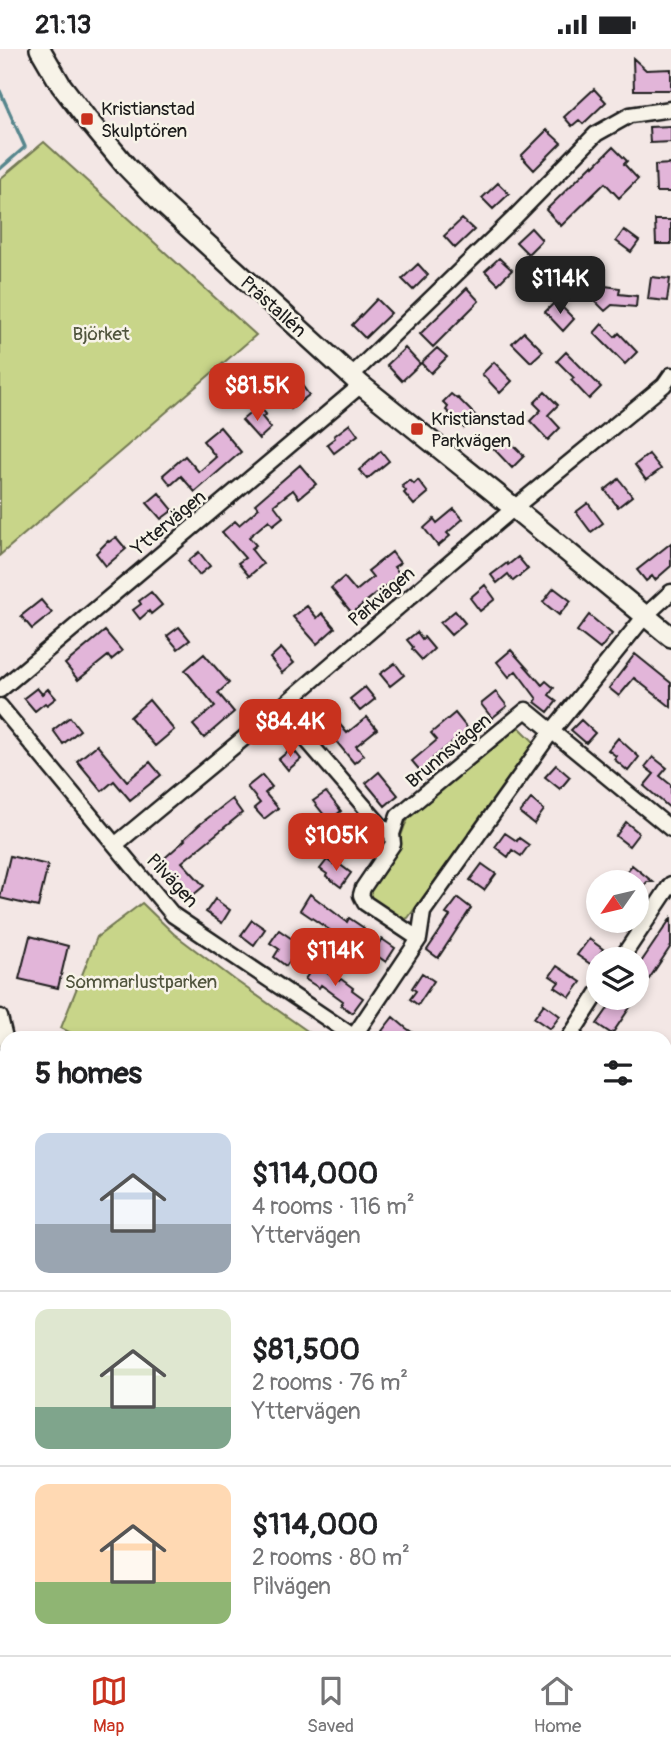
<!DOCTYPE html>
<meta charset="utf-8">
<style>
:root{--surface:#fff;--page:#f2f2f2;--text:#202124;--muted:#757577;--line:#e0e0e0;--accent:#c8321e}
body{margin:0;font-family:Pangolin,sans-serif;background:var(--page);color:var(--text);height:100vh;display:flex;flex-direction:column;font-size:26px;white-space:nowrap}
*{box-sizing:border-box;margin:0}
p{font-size:23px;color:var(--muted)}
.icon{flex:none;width:38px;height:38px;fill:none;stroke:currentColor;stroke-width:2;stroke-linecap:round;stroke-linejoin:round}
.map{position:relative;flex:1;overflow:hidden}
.details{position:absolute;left:0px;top:982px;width:672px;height:625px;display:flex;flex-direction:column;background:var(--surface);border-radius:21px 21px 0 0;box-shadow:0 4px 10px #0003}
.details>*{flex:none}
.needle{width:46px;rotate:236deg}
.tools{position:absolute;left:586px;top:821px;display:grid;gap:14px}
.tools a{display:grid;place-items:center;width:63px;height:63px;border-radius:50%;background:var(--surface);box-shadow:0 4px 10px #0003;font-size:35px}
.price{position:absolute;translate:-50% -60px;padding:0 16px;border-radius:14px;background:var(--accent);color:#fff;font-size:23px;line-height:46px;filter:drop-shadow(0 2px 4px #0008)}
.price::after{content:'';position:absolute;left:50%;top:42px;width:21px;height:16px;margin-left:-10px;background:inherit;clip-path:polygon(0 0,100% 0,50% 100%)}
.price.on{background:#222;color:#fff}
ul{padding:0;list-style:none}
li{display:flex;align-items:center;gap:21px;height:175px;padding:0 35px}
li+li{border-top:2px solid var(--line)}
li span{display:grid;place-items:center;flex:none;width:196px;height:140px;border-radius:14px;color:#555}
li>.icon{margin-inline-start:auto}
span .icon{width:84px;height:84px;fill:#fffc;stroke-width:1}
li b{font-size:30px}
h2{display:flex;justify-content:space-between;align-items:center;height:84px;padding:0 35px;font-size:30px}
.status{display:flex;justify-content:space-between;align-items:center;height:49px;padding:0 35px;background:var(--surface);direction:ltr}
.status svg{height:19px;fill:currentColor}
.dock{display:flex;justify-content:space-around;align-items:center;height:98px;border-top:2px solid var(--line);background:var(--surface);font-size:19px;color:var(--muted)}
.dock a{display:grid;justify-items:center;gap:4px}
.dock .on{color:var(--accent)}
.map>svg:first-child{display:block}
.green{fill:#c8d589;stroke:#727852;stroke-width:2}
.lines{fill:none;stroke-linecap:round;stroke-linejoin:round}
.stream{stroke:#56868d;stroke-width:3.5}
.canal{stroke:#7dcdd9;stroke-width:14}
.building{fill:#e2b5d9;stroke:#1c1c1c;stroke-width:2}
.street-casing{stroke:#1c1c1c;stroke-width:19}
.secondary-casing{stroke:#1c1c1c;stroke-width:24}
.street{stroke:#f7f3e8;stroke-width:14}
.secondary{stroke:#f7f3e8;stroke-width:19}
.poi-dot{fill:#c8321e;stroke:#f7f3e8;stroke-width:2.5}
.labels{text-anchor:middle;stroke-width:5;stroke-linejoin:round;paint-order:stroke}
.poi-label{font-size:19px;fill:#1c1c1c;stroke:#f7f3e8;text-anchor:start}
.street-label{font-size:19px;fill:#1c1c1c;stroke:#f7f3e8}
.park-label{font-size:19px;fill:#50543d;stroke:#f7f3e8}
</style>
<div class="status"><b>21:13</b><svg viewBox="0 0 49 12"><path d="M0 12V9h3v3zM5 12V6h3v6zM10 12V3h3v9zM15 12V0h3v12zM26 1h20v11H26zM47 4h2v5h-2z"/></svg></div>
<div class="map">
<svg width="671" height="1606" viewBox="0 0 671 1606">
<rect width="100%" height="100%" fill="#f3e7e5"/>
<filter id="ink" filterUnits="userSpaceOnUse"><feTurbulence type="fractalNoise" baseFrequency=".0143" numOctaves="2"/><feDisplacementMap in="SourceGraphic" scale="14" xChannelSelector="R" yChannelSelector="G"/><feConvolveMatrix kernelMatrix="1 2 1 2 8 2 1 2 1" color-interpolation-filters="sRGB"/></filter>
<g filter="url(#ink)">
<!-- green -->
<path class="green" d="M44 93 256 286 0 506V130Z
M517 676 535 694 408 869 402 871 371 850 367 843 397 798 405 776 412 763Z
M142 854 174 885 235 931 313 986 311 989H81L61 979 97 888Z"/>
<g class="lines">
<!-- stream -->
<path class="stream" d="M0 42 25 98 0 120"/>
<!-- canal -->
<path class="canal" d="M665 1305 671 1304
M0 1433 7 1432"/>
</g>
<!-- building -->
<path class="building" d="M633 9 646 21 671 20V41H634Z
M594 40 606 53 583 75 579 71 572 77 564 68Z
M671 77V93L650 94 649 78Z
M547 81 561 94 534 121 521 107Z
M613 98 627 112 624 115 638 130 619 149 605 134 561 177 546 161 593 115 594 117Z
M671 115V143H656L655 116Z
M498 134 509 145 493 160 482 149Z
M462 170 474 181 455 199 444 187Z
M655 171H671V195H656Z
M531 179 542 191 528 205 516 193Z
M624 181 639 192 631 203 616 192Z
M499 209 512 221 498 235 485 222Z
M418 215 428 226 413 241 402 230Z
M588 219 605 237 620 239 619 245 637 247 636 258 612 256 605 262 575 232Z
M651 228 670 230 667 252 648 250Z
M467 239 479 252 433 298 420 285Z
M377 250 391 264 365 289 352 276Z
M556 252 574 270 563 282 545 263Z
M602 275 615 288 619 284 637 303 625 315 594 284Z
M524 283 543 302 531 313 512 294Z
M405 299 420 315 402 332 387 316Z
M437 299 447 308 431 324 421 314Z
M566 303 601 338 589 350 571 331 574 329 557 312Z
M494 313 512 332 500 344 482 325Z
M299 332 309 346 291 360 281 346Z
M545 343 558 356 548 366 560 379 548 391 530 372 541 361 534 354Z
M451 345 457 350 458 349 476 367 464 379 446 361 448 358 443 353Z
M259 357 266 365 262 368 271 379 259 390 242 371Z
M350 375 358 386 334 404 327 395 335 389 334 387Z
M220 378 241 403 195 443 181 427 171 436 163 426 185 407 199 423 216 408 203 392Z
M505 388 524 407 512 419 494 400Z
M381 402 389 412 367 430 359 421Z
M649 405 661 420 646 431 635 416Z
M300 416 316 435 299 449 293 441 274 456 283 468 273 476 269 471 249 488 256 496 251 500 263 515 249 527 238 514 245 509 222 483 235 472 239 476 259 459 255 455Z
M619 430 632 447 618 458 605 441Z
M410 431 414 435 418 431 428 444 414 456 404 444 406 442 402 437Z
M159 444 173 461 161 470 147 454Z
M588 454 603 474 591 483 576 463Z
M454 460 463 470 447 484 450 487 438 497 424 479 434 470 437 474Z
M116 488 126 500 106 517 96 504 108 492 109 493Z
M671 494V517L655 531 652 527 646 532 637 521Z
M199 503 210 517 199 526 188 512Z
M392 503 400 514 394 518 400 525 352 564 331 539 344 528 356 542 373 528 368 522Z
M518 508 528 520 513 532 508 525 497 534 491 526 507 514 508 516Z
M485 536 495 550 480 562 470 549Z
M554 539 571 552 559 566 543 553Z
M151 543 162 556 151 565 149 562 140 570 133 561 141 555 139 552Z
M41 551 52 564 32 580 21 567Z
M307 557 317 569 322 564 335 579 317 595 293 568Z
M455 562 465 574 451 586 440 574Z
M589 566 612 585 600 600 577 582Z
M179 578 190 591 178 600 167 587Z
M105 582 122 602 111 611 108 607 78 631 65 615Z
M417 583 422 590 424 588 434 600 422 611 412 600 413 598 407 591Z
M281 599 294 614 282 624 270 609Z
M511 601 542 636 546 632 554 639 549 646 557 652 548 663 535 653 537 650 516 622 509 628 497 613Z
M204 605 229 634 218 644 234 663 204 689 193 676 215 657 185 621Z
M635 605 671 634V658L634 629 619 647 609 639Z
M395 614 404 626 390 637 380 625Z
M365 638 375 650 360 662 350 650Z
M37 639 42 645 48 640 56 649 47 656 45 654 35 662 24 649Z
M496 643 507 657 492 669 481 655Z
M149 651 174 681 155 697 130 668Z
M455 664 472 685 458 696 454 692 433 709 437 713 423 725 412 712 437 691 431 684Z
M332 666 347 684 367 668 377 680 356 697 364 706 354 714 336 692 333 694 319 677Z
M70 668 80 681 63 695 53 681Z
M581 671 595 684 586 694 571 681Z
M618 689 639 708 628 722 614 710 616 707 608 701Z
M97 696 127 732 150 713 161 726 130 751 114 732 102 742 77 712Z
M292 699 301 710 288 721 279 710Z
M653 708 667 719 660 727 671 736V760L644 737 654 725 645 718Z
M556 716 570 728 560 740 545 728Z
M379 723 398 746 385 757 366 734Z
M262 726 272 738 265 744 278 759 264 770 254 759 260 754 247 738Z
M326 743 341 762 329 772 313 752Z
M232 750 242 764 182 813 204 837 192 847 173 824 170 827 159 814 185 791 184 790 199 776Z
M531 750 544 761 534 775 520 764Z
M626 773 639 784 629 797 616 787Z
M505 784 517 792 519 789 529 796 521 807 512 801 508 808 495 798Z
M10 807 48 816 38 858 0 849Z
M327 811 333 815 335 812 351 824 341 838 326 827 327 825 320 820Z
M482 815 496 825 484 841 470 831Z
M632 816 653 833H647L637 845V833H618Z
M310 845 347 873 349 869 364 879 362 882 379 894 382 890 395 899 386 913 373 904 369 909 351 897 349 901 328 886 331 882 300 861Z
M458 849 471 859 438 909 427 901 450 867 446 865Z
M215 850 230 861 222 874 206 863Z
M671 869V897L637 948V919Z
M252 871 265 880 254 896 241 886Z
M279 881 301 896 286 917 274 908 279 900 270 894Z
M30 887 68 897 58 939 19 930Z
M589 890 603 900 592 916 577 906Z
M315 916 339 932 341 930 353 939 352 941 363 949 352 964 341 956 343 952 321 936 319 939 305 930Z
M557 917 581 933 570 948 555 938 559 933 550 927Z
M422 924 434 932 418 956 410 950 416 942 412 939Z
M616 948H637L612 985 597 975Z
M544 955 560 967 550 980 534 969Z
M393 968 406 979 420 989H390L382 982Z"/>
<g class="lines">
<!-- street casing -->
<g class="street-casing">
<path id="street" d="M351 327 514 169 596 85 630 66 671 60
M0 641 361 336
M0 657 173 866 356 989
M279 659 382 778 392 785
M115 796 285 655 514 459 664 336 671 326
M419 890 365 854 361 846 363 839 393 795 392 785 398 767 526 661 671 780
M621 910 671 835
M0 968 7 997
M354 987 419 890 423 863 552 682 645 567 671 543
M569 989 598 944
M665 1103 671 1095
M665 1318 671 1328
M665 1361 671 1359
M0 1574 7 1572
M140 1600 142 1606
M327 1600 328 1606"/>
</g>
<!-- secondary casing -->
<g class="secondary-casing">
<path id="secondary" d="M40 0 61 36 87 70 126 117 163 155 361 336 514 459 671 588
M665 1276 671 1274
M0 1402 7 1401"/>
</g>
<!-- street -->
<use href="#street" class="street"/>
<!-- secondary -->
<use href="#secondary" class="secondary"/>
</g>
</g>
<!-- markers -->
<g class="poi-dot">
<rect x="80" y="63" width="14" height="14" rx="3.5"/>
<rect x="410" y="373" width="14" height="14" rx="3.5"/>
</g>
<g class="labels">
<!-- poi labels -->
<g class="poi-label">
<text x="101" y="66">Kristianstad<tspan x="101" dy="22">Skulptören</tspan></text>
<text x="431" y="376">Kristianstad<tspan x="431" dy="22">Parkvägen</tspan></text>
</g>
<!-- street labels -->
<g class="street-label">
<text transform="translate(274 257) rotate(42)" y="7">Prästallén</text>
<text transform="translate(168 473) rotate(-40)" y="7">Yttervägen</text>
<text transform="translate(381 547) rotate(-41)" y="7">Parkvägen</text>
<text transform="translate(448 701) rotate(-40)" y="7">Brunnsvägen</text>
<text transform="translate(173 831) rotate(47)" y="7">Pilvägen</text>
</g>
<!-- park labels -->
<g class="park-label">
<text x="101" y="291">Björket</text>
<text x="141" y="939">Sommarlustparken</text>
</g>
</g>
</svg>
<div class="tools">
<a><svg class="needle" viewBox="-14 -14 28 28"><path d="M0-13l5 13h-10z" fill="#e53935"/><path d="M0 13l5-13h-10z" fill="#757577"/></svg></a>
<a><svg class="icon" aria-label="layers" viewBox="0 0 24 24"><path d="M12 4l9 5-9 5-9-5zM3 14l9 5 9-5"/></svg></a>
</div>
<b class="price on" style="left:560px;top:267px">$114K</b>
<b class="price" style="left:257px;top:374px">$81.5K</b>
<b class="price" style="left:290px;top:710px">$84.4K</b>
<b class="price" style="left:336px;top:824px">$105K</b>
<b class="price" style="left:335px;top:939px">$114K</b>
<section class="details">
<h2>5 homes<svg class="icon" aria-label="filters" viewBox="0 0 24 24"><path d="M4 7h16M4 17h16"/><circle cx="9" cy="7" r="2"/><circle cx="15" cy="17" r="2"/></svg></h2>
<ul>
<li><span style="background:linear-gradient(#c9d6e8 65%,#9aa5b1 0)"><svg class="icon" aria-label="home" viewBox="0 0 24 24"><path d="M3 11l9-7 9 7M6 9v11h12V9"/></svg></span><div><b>$114,000</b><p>4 rooms · 116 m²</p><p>Yttervägen</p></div></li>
<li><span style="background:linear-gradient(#dfe7d0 70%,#7fa58c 0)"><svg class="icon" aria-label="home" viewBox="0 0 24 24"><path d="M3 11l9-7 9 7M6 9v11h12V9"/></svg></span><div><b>$81,500</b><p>2 rooms · 76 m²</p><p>Yttervägen</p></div></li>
<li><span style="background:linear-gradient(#ffd9b3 70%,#8fb573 0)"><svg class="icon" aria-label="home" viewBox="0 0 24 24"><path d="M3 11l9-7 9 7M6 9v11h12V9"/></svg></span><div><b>$114,000</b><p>2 rooms · 80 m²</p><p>Pilvägen</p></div></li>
</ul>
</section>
</div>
<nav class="dock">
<a class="on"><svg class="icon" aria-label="map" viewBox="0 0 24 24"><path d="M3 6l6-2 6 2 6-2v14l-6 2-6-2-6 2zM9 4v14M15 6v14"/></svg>Map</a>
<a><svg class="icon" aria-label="saved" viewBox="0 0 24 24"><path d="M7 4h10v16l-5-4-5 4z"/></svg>Saved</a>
<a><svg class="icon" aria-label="home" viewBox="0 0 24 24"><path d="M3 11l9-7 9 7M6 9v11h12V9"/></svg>Home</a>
</nav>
